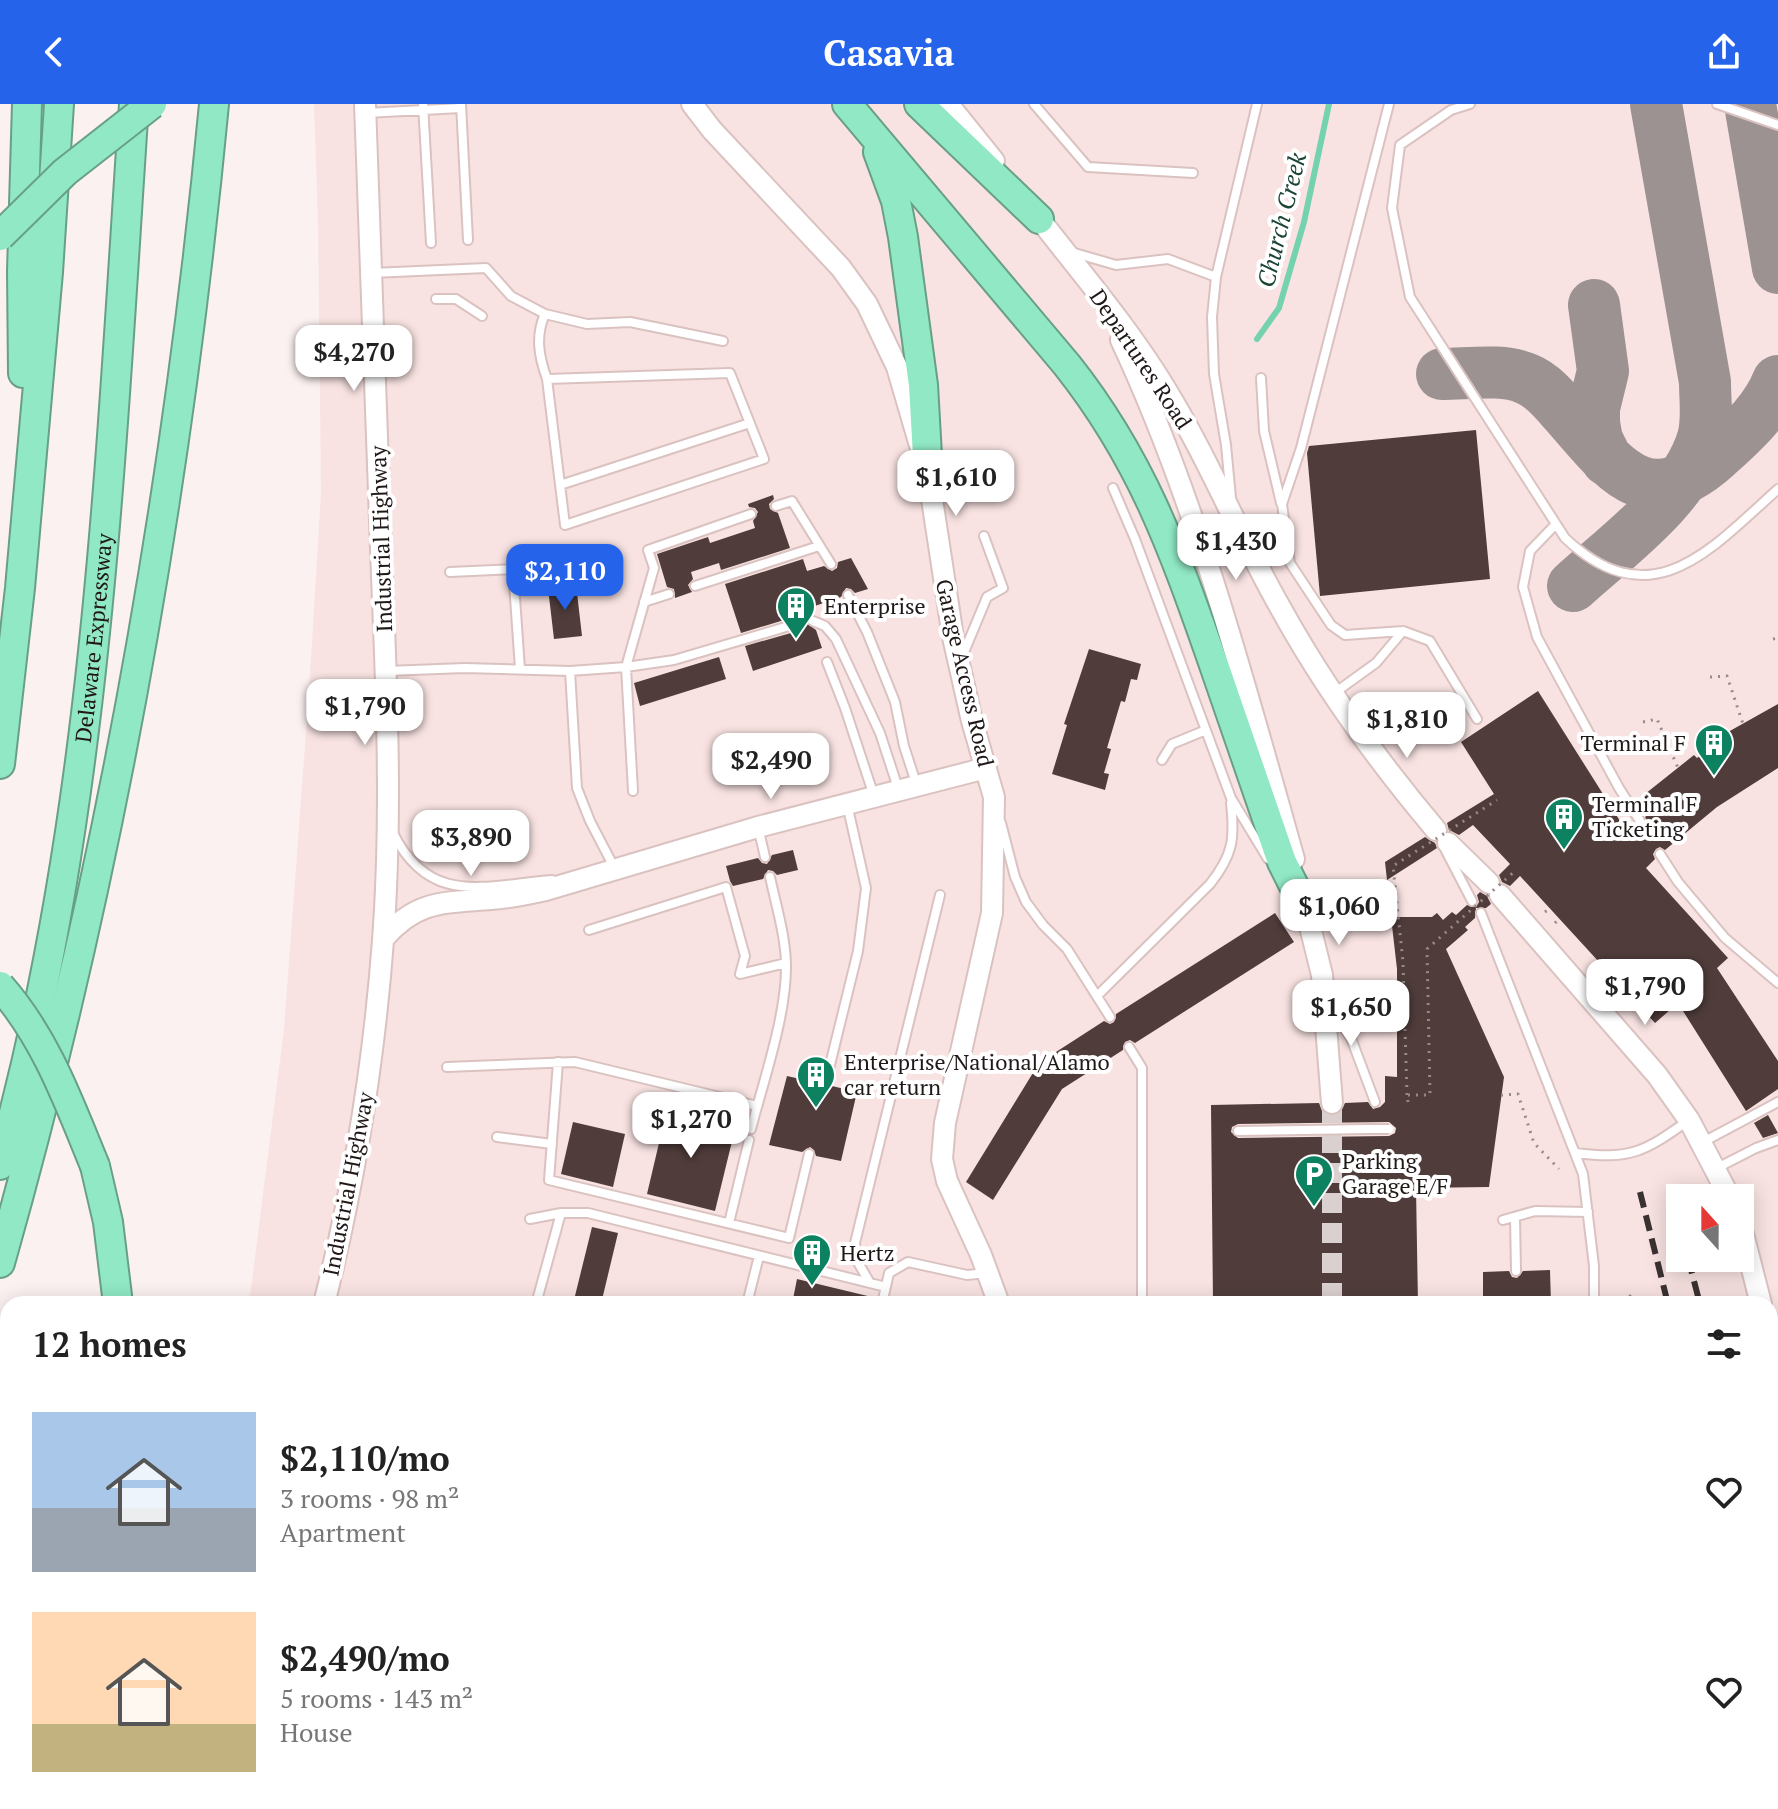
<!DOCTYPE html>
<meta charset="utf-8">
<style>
:root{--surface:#fff;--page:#f6f6f6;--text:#222;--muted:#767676;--accent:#2563eb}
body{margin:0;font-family:"PT Serif",serif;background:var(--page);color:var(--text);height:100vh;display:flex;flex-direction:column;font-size:30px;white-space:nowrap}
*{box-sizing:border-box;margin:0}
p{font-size:26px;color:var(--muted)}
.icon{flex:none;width:44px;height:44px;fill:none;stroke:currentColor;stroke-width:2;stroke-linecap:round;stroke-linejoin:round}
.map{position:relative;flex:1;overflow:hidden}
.sheet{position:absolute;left:0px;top:1192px;width:1778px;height:514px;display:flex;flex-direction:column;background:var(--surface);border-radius:24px 24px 0 0;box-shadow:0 4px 20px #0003}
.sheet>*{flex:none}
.needle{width:52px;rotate:339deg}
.controls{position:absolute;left:1666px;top:1080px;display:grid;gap:16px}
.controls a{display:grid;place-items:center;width:88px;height:88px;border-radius:0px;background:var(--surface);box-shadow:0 4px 20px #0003;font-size:40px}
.price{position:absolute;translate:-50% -68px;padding:0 18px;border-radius:16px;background:#fff;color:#222;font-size:26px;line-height:52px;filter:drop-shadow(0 2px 4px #0008)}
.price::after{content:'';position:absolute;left:50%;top:48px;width:24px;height:18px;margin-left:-12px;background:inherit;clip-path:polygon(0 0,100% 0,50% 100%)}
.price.on{background:var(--accent);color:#fff}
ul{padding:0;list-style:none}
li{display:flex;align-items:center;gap:24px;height:200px;padding:0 32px}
li span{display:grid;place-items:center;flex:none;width:224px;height:160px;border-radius:0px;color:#555}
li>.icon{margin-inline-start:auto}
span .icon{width:96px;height:96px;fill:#fffc;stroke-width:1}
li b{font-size:34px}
h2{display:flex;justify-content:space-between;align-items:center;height:96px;padding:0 32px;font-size:34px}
header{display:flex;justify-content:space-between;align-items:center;height:104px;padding:0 32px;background:var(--accent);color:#fff;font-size:36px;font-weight:700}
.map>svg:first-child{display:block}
.built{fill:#f8e3e2;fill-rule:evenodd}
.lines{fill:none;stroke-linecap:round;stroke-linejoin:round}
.stream{stroke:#74d2ae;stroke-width:6}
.taxiway{stroke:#9b9291;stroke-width:52}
.building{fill:#503d3b;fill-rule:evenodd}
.tertiary-tunnel{stroke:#dad0cf;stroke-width:20;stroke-dasharray:20 10;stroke-linecap:butt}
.service-casing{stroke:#dac2c0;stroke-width:12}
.tertiary-casing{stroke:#dac2c0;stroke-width:24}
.motorway-casing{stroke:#699f87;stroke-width:32}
.path{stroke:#948a8a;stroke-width:3;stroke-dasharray:2 6;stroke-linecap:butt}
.service{stroke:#fff;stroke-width:8}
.tertiary{stroke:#fff;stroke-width:20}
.motorway{stroke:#90e8c4;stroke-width:28}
.rail{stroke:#3b3232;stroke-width:6;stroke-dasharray:16 8;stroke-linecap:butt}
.service-bridge-casing{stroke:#dac2c0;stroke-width:12;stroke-linecap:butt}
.motorway-bridge-casing{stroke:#699f87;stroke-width:32;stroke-linecap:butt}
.path-bridge{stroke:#948a8a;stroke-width:3;stroke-dasharray:2 6;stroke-linecap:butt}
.service-bridge{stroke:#fff;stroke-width:8}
.motorway-bridge{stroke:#90e8c4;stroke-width:28}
.labels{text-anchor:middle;stroke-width:8;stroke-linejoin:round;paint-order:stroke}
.street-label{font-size:22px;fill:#201717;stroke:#fff}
.poi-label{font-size:22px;fill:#201717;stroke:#fff;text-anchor:start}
.water-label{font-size:24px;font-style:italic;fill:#1a4434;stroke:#fff}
</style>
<header><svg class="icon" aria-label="back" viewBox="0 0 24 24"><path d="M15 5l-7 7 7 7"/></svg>Casavia<svg class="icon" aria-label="share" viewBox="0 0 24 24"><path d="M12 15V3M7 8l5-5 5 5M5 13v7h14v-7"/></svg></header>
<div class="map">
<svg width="1778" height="1705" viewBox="0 0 1778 1705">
<rect width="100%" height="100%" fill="#fbf1f0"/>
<!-- built -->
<path class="built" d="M314 0H1778V1705H81L85 1698H1770V1200H249L284 925 309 588 321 388 318 117ZM1680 1094H1740V1154H1680Z"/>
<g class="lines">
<!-- stream -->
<path class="stream" d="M1257 235 1279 204 1304 118 1329 0"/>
<!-- taxiway -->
<path class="taxiway" d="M1750 0 1778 164
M1594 201 1603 267 1594 304V319L1597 336 1607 356
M1442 270C1468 270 1503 264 1527 275 1542 281 1554 295 1564 307 1612 361 1645 416 1716 352 1740 330 1766 308 1778 277
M1573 482C1617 442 1686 393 1703 334 1708 316 1705 296 1705 278L1656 0"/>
</g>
<!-- building -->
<path class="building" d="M1476 326 1490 475 1320 492 1307 349 1309 342Z
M773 391 774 395 769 400 770 405 778 409 790 444 721 466 719 459 691 468 693 475 688 481 692 488 675 494 674 485 667 483 657 450 708 433 710 439 755 424 753 417 758 408 755 404 749 403 748 400Z
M851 454 868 485 855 489 851 485 846 484 841 493 809 504 811 510 806 519 816 526 822 544 753 567 745 542 798 527 803 522 802 517 794 513 741 529 725 480 803 455 807 467 824 462 832 467 837 464 838 458Z
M576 480 582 532 554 535 548 484Z
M1089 545 1141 560 1137 576 1131 575 1125 598 1121 597 1107 644 1111 645 1104 669 1109 670 1105 686 1052 670 1067 621 1064 620Z
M719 553 726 575 640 602 634 579Z
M1538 587 1627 728 1635 722H1644L1647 717 1645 713 1656 704 1645 690 1694 651 1697 654 1730 632 1728 628 1778 600V664L1717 703 1665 746 1660 743 1656 745 1653 750 1655 755 1646 764 1728 854 1717 864 1778 957V985L1746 1007 1678 899 1655 919 1520 772 1510 782 1502 778 1499 771 1510 760 1473 721 1459 731 1449 726 1447 719 1494 690 1461 638Z
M1425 733 1435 739 1437 744 1387 776 1385 758Z
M793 746 798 766 777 771 773 767 768 766 763 775 733 782 730 777 726 762 758 754 762 759 767 760 772 751Z
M1480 788 1487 792 1491 800 1486 804H1476L1475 814 1465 823 1468 826 1446 845 1504 973 1489 1083 1416 1084 1418 1200H1213L1211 1001 1319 999 1322 1007 1332 1012 1340 1009 1345 999 1368 998 1373 1005 1380 1003 1385 998V972L1397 973V865L1391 813H1432L1437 809 1443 816 1452 808 1456 811 1467 801 1476 803 1479 798 1477 791ZM1389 1018 1396 1024 1395 1029 1389 1032 1238 1034 1231 1028 1232 1023 1238 1020Z
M1275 809 1294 838 1135 939 1130 936 1125 938 1123 946 1062 985 993 1096 966 1078 1039 959 1104 917 1110 920 1114 918 1116 910Z
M787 972 818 979 820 985 824 988 832 982 857 988 841 1057 816 1052 814 1046 810 1043 802 1048 769 1041Z
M667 1005 736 1021 715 1107 647 1090Z
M1768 1011 1778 1029 1763 1034 1754 1019Z
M573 1018 625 1030 613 1083 561 1070Z
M592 1123 618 1129 601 1200H573Z
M1550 1166 1551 1200H1483V1168L1509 1167 1512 1173 1517 1174 1523 1167Z
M797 1175 876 1194 875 1200H792Z"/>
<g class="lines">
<!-- tertiary-tunnel -->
<path class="tertiary-tunnel" d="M1332 999V1200
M1261 1705 1264 1698"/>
<!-- service casing -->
<g class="service-casing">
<path id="service" d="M423 0 431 139
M461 0 468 136
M1034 0 1088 63 1193 69
M1389 0 1301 344 1282 400 1290 459 1331 521 1345 531 1403 527 1430 537 1477 615
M1470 0 1451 6 1400 41 1392 104 1410 193 1565 434C1652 516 1711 445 1778 385
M1717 0 1778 21
M366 9 461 4
M1071 148 1116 161 1168 155 1216 173
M372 169 486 164 511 192 545 210 587 220 630 218 723 237
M436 195H456L482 212
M545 210C535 232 539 253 547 275L565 421 764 355 730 269 547 275
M1261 274 1264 327 1281 399
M560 381 750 319
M1113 384 1135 435 1231 694 1268 755
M1231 394 1226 341 1214 270 1212 213 1216 173 1257 0
M776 402 792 397 831 460
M1556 420 1530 447 1523 483 1537 533 1619 684 1640 717
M450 468 513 465 520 565
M695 482 819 442
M848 491 867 528 895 598 904 642 917 682
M644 498 669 490
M813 517 825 522 836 535 880 629 899 687
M962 553 987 493 1003 484 984 432
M827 558 845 604 874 692
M386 567 465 564 570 567 626 563 674 556 796 520
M570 567 577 684 590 717 615 765
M1333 590 1376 559 1403 527
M1162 656 1172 640 1206 626
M633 687 626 563 654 464 648 446 751 410
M1001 719 1015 773 1026 798 1043 821 1067 845 1110 913
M758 723 765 753
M393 729C430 803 484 781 552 776
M1446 747 1472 797
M1660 750 1678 778 1725 834 1778 879
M1481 809 1583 1070 1594 1162V1200
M589 826 726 783 745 852 740 870 786 859
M1097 892 1210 780C1233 751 1235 735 1231 699
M1329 898 1351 934 1375 998
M1129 943 1142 964V1200
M558 958 549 1076 789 1134 809 1050
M447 963 575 958 757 1002
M825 981 858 847 866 784 847 700
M751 1025C764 975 787 910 786 859 785 830 776 801 770 773
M1238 1027 1368 1025
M497 1033 552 1040
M1703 1038 1778 998
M1576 1049C1631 1056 1644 1048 1689 1016
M1717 1064 1756 1044 1778 1036
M1515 1113 1516 1167
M530 1115 561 1109H588L886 1183
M1503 1116 1535 1107 1588 1108
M729 1119 749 1036
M870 1179 856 1155 855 1139 940 791
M536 1200 561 1109
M747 1200 759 1152
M882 1200 889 1169 908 1158 967 1171 988 1169
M757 1698 788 1705
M1002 1698 1011 1705
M1162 1698 1173 1705
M716 1705 718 1698
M1043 1705 1047 1698
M1511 1705 1514 1698"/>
</g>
<!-- tertiary casing -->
<g class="tertiary-casing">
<path id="tertiary" d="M692 0 712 26 841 164 867 200 897 263 928 369 953 533 972 617 994 693 992 809 945 1019 942 1055 947 1077 981 1151 999 1200
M948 0 994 57
M1031 104C1076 163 1126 220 1165 284 1208 354 1239 431 1280 503 1324 583 1377 656 1436 726
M1121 236C1197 398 1245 582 1294 755
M1448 739 1489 779
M1500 791 1657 971 1689 1016 1730 1094
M1303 794 1322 871 1332 999
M384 834C417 796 443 799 491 795 509 794 528 790 546 786L758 723 986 664
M1740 1118 1761 1200
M324 1200C354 1081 374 958 383 836 392 715 387 593 382 472 377 315 370 157 365 0
M1770 1260 1773 1295
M1770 1426 1774 1323
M135 1705 139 1698
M847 1705 855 1698
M1705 1705 1707 1698"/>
</g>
<!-- motorway casing -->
<g class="motorway-casing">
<g id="motorway">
<path d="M847 0 1067 261C1143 357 1174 447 1214 561 1237 627 1259 693 1282 758L1305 804"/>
<path d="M919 0 1039 115"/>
<path d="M878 48 896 97 903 133 923 281 928 369"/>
<path d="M23 269 22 167 27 0"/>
<path d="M0 660 20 484 48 168 59 0"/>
<path id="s1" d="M0 1061C97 716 110 356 134 0"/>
<path d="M95 1062 108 1118 118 1200"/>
<path d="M0 1159C107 781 177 391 214 0"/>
<path d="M3 1705 8 1694"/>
</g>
</g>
<!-- path -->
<path class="path" d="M1773 535 1778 534
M1710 573 1727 572 1743 620
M1643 618 1657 615 1678 664
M1545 808 1550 804
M1555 819 1559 815
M1597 864 1601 860
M1611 879 1614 875
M1501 991 1518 990 1534 1039 1559 1065
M1606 1199 1630 1192 1632 1200
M565 1698 566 1705
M1547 1698 1562 1705
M1537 1705 1540 1698"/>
<!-- service -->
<use href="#service" class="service"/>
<!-- tertiary -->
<use href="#tertiary" class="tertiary"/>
<!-- motorway -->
<use href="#motorway" class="motorway"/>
<!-- rail -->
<path class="rail" d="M1669 1082 1680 1124
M1640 1088 1668 1200
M1688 1154 1700 1200
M1617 1705 1622 1698
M1656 1705 1660 1698"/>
<!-- service-bridge casing -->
<g class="service-bridge-casing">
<path id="service-bridge" d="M1368 1025H1389"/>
</g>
<!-- motorway-bridge casing -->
<g class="motorway-bridge-casing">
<path id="motorway-bridge" d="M0 132 65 68 152 0
M0 882C46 934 69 999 95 1062"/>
</g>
<!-- path-bridge -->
<path class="path-bridge" d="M1407 991 1403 858 1393 762 1497 696
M1408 998 1407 991H1430L1427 845 1515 767
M1770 1310H1778"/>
<!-- service-bridge -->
<use href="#service-bridge" class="service-bridge"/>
<!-- motorway-bridge -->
<use href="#motorway-bridge" class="motorway-bridge"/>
</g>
<!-- icons -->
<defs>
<g id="building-pin" transform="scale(2)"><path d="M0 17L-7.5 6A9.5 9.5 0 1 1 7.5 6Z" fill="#0d8260" stroke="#fff"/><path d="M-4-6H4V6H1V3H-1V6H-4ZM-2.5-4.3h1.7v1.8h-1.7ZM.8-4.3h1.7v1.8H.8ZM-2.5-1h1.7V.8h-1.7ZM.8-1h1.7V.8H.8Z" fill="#fff"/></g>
<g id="parking-pin" transform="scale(2)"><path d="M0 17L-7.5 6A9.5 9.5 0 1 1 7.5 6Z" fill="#0d8260" stroke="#fff"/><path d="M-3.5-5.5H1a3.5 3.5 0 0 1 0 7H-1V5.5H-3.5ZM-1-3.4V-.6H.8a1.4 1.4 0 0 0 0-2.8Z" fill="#fff"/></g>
</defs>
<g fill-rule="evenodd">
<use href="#building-pin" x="796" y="502"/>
<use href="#building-pin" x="1714" y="639"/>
<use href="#building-pin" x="1564" y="713"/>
<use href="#building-pin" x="816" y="971"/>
<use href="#parking-pin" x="1314" y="1070"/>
<use href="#building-pin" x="812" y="1149"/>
</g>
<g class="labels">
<!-- street labels -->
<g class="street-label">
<text transform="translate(1141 255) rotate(56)" y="8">Departures Road</text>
<text transform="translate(381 435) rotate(-92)" y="8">Industrial Highway</text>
<text dy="8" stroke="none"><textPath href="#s1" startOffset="536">Delaware Expressway</textPath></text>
<text transform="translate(965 569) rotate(77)" y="8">Garage Access Road</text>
<text transform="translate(348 1080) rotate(-79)" y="8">Industrial Highway</text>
</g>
<!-- poi labels -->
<g class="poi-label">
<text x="824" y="510">Enterprise</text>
<text x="1686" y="647" text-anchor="end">Terminal F</text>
<text x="1592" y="708">Terminal F<tspan x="1592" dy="25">Ticketing</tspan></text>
<text x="844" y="966">Enterprise/National/Alamo<tspan x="844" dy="25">car return</tspan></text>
<text x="1342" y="1065">Parking<tspan x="1342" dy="25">Garage E/F</tspan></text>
<text x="840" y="1157">Hertz</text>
</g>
<!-- water labels -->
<g class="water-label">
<text transform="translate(1282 116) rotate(-76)" y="8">Church Creek</text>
</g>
</g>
</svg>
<div class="controls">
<a><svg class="needle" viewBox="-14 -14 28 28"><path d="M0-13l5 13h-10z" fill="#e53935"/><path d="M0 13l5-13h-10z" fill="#767676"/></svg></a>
</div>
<b class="price" style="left:354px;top:289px">$4,270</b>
<b class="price" style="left:956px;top:414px">$1,610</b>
<b class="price" style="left:1236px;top:478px">$1,430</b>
<b class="price on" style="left:565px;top:508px">$2,110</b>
<b class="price" style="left:365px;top:643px">$1,790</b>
<b class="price" style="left:1407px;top:656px">$1,810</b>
<b class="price" style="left:771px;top:697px">$2,490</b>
<b class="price" style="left:471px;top:774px">$3,890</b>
<b class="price" style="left:1339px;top:843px">$1,060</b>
<b class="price" style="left:1645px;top:923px">$1,790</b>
<b class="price" style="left:1351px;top:944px">$1,650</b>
<b class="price" style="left:691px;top:1056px">$1,270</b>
<section class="sheet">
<h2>12 homes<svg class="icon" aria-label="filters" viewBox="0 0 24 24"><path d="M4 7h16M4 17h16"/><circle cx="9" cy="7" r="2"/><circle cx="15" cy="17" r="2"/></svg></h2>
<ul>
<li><span style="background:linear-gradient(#a9c7e8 60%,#9aa5b1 0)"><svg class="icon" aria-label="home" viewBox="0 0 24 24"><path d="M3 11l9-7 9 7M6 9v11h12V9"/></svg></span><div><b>$2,110/mo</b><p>3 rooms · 98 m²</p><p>Apartment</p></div><svg class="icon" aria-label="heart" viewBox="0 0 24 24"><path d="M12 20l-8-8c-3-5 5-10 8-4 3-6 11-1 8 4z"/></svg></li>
<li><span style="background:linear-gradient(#ffd9b3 70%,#c2b280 0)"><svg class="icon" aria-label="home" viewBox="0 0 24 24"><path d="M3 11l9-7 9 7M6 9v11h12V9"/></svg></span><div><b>$2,490/mo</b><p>5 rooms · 143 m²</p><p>House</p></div><svg class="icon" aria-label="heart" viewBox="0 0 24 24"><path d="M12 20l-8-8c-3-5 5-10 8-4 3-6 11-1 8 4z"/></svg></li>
</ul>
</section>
</div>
